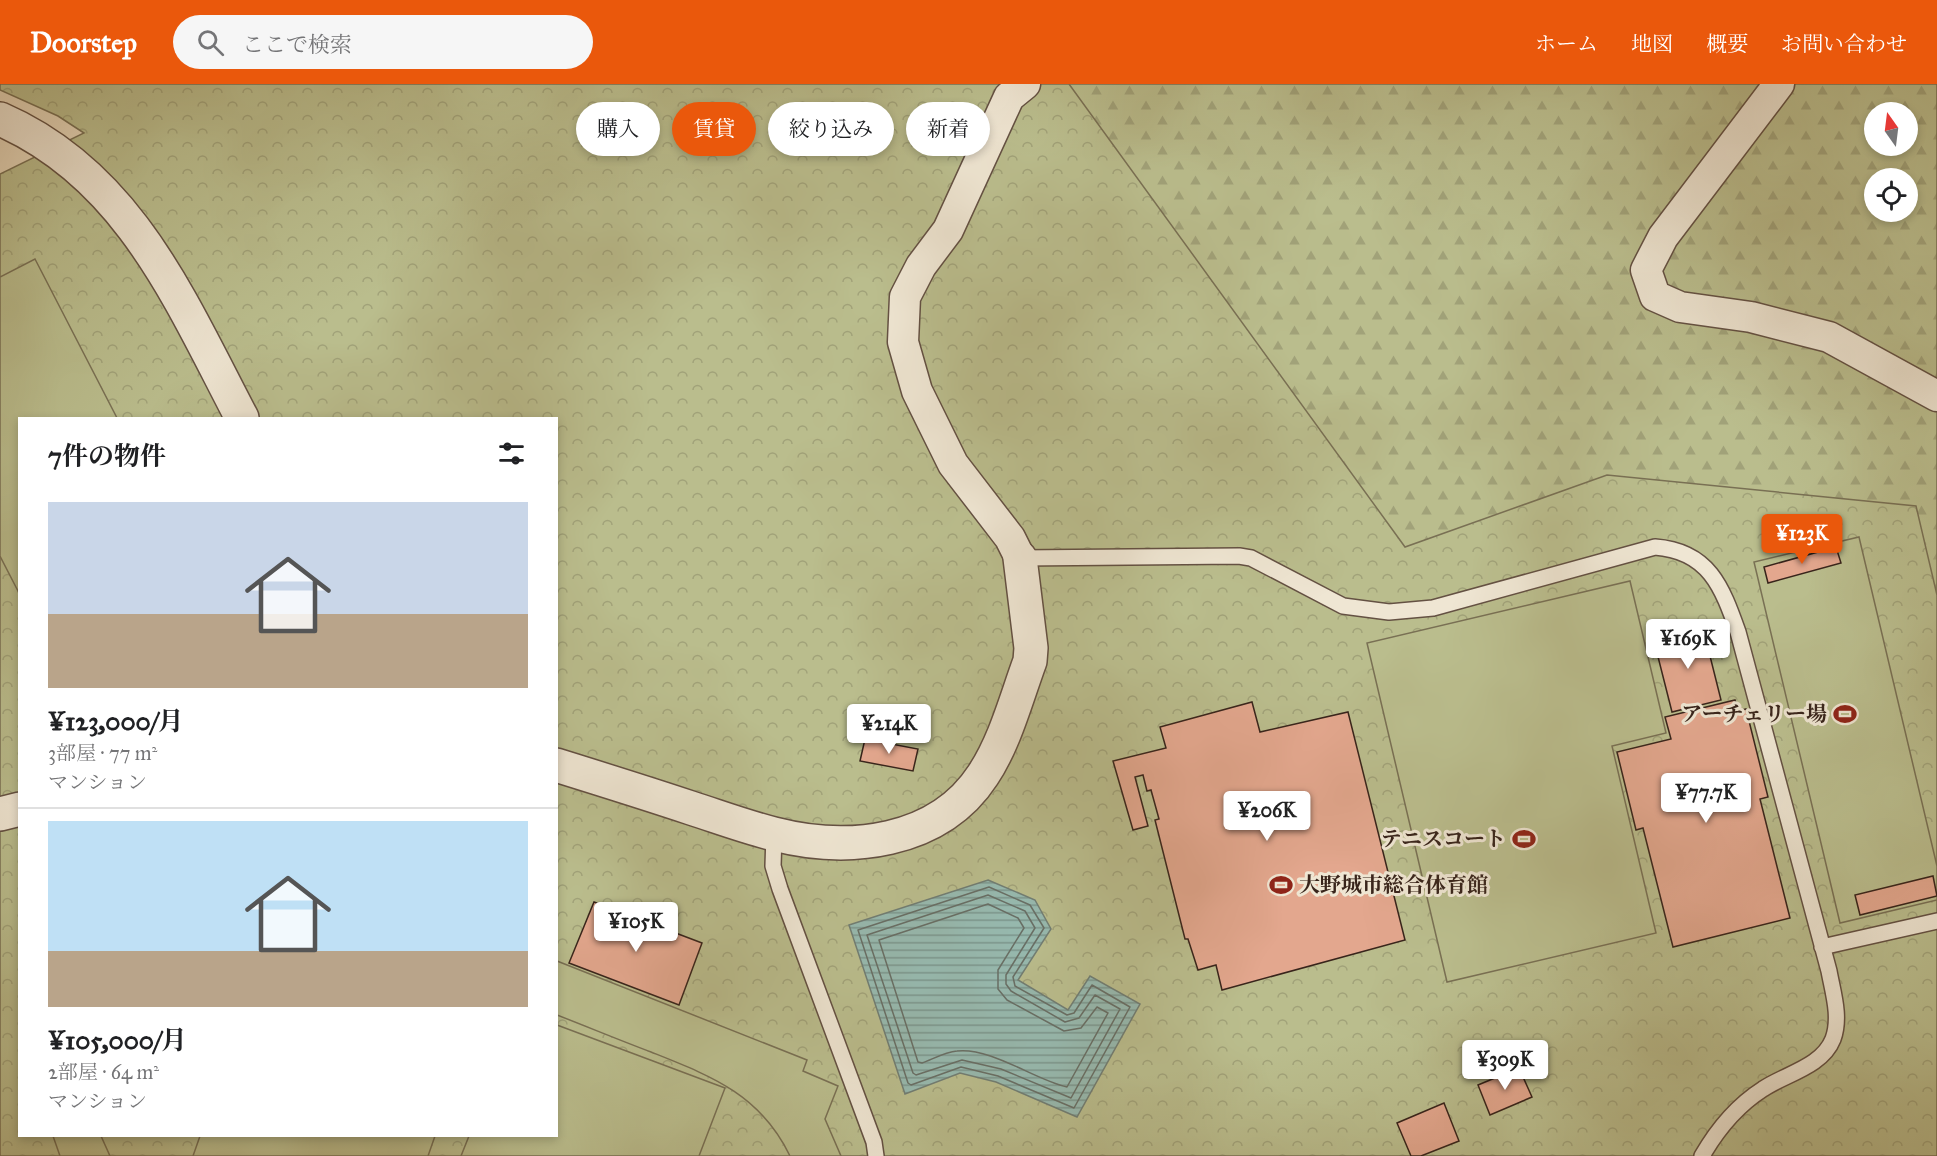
<!DOCTYPE html>
<html lang="ja">
<meta charset="utf-8">
<style>
:root{--surface:#fff;--page:#f6f6f6;--text:#202124;--muted:#757577;--line:#e0e0e0;--accent:#ea580c}
body{margin:0;font-family:"IM FELL Great Primer","Noto Serif JP",serif;background:var(--page);color:var(--text);height:100vh;display:flex;flex-direction:column;font-size:22px;white-space:nowrap}
*{box-sizing:border-box;margin:0}
p{font-size:20px;color:var(--muted)}
.icon{flex:none;width:33px;height:33px;fill:none;stroke:currentColor;stroke-width:2;stroke-linecap:round;stroke-linejoin:round}
.map{position:relative;flex:1;overflow:hidden}
.details{position:absolute;left:18px;top:333px;width:540px;height:720px;display:flex;flex-direction:column;background:var(--surface);border-radius:0px;box-shadow:0 3px 9px #0003}
.details>*{flex:none}
.hud{position:absolute;left:576px;top:18px;width:570px;height:54px;display:flex;gap:12px}
.needle{width:39px;rotate:346deg}
.tools{position:absolute;left:1864px;top:18px;display:grid;gap:12px}
.tools a{display:grid;place-items:center;width:54px;height:54px;border-radius:50%;background:var(--surface);box-shadow:0 3px 9px #0003;font-size:30px}
.price{position:absolute;translate:-50% -51px;padding:0 14px;border-radius:6px;background:#fff;color:#222;font-size:20px;line-height:39px;filter:drop-shadow(0 2px 3px #0008)}
.price::after{content:'';position:absolute;left:50%;top:36px;width:18px;height:14px;margin-left:-9px;background:inherit;clip-path:polygon(0 0,100% 0,50% 100%)}
.price.selected{background:var(--accent);color:#fff}
ul{padding:0;list-style:none}
li{display:grid;align-content:center;gap:12px;height:318px;padding:0 30px}
li+li{border-top:2px solid var(--line)}
li span{display:grid;place-items:center;height:186px;border-radius:0px;color:#555}
li>.icon{margin-inline-start:auto}
span .icon{width:108px;height:108px;fill:#fffc;stroke-width:1}
li b{font-size:26px}
h2{display:flex;justify-content:space-between;align-items:center;height:72px;padding:0 30px;font-size:26px}
.tag{padding:0 21px;border-radius:27px;background:var(--surface);box-shadow:0 3px 9px #0003;font-size:21px;line-height:54px}
.tag.selected{background:var(--accent);color:#fff}
header{display:flex;align-items:center;gap:36px;box-sizing:border-box;height:84px;padding:0 30px;background:var(--accent);color:#fff}
header strong{font-size:28px}
nav{display:flex;gap:33px;margin-inline-start:auto;font-size:21px}
.search{width:420px;height:54px;background:var(--page);display:flex;align-items:center;gap:15px;box-sizing:border-box;padding:0 21px;border-radius:33px;color:var(--muted);font-size:22px}
.map>svg:first-child{display:block}
.forest{fill:url(#forest-firs);stroke:#797054;stroke-width:1.5;fill-rule:evenodd}
.park{fill:url(#park-crowns);stroke:#797054;stroke-width:1.5;fill-rule:evenodd}
.pitch{fill:#babd8d;stroke:#797054;stroke-width:1.5}
.water{fill:url(#water-rules);stroke:#717e74;stroke-width:1.5}
.lines{fill:none;stroke-linecap:round;stroke-linejoin:round}
.shore{stroke:#686f66;stroke-width:1.5}
.building{fill:#e3a78e;stroke:#38241b;stroke-width:1.5}
.service-casing{stroke:#645143;stroke-width:18}
.minor-casing{stroke:#645143;stroke-width:33}
.tertiary-casing{stroke:#645143;stroke-width:36}
.service{stroke:#efe6d3;stroke-width:15}
.minor{stroke:#efe6d3;stroke-width:30}
.tertiary{stroke:#efe6d3;stroke-width:33}
.labels{text-anchor:middle;stroke-width:6;stroke-linejoin:round;paint-order:stroke}
.poi-label{font-size:21px;font-weight:bold;fill:#38241b;stroke:#efe6d3;text-anchor:end}
</style>
<header>
<strong>Doorstep</strong>
<div class="search"><svg class="icon" aria-label="search" viewBox="0 0 24 24"><circle cx="10" cy="10" r="6"/><path d="M15 15l6 6"/></svg>ここで検索</div>
<nav><a>ホーム</a><a>地図</a><a>概要</a><a>お問い合わせ</a></nav>
</header>
<div class="map">
<svg width="1937" height="1072" viewBox="0 0 1937 1072">
<defs>
<pattern id="forest-firs" width="22" height="20" patternUnits="userSpaceOnUse" patternTransform="scale(1.5)"><rect width="22" height="20" fill="#babd8d"/><path d="M5 1l3.5 6h-7zM16 11l3.5 6h-7z" fill="#a1a279"/></pattern>
<pattern id="park-crowns" width="20" height="18" patternUnits="userSpaceOnUse" patternTransform="scale(1.5)"><rect width="20" height="18" fill="#babd8d"/><path d="M2 6a3 3 0 1 1 6 0M12 15a3 3 0 1 1 6 0" fill="none" stroke="#a1a279"/></pattern>
<pattern id="water-rules" width="6" height="5" patternUnits="userSpaceOnUse" patternTransform="scale(1.5)"><rect width="6" height="5" fill="#97bab0"/><path d="M0 2.5h6" fill="none" stroke="#7c978e"/></pattern>
</defs>
<rect width="100%" height="100%" fill="#e7d8bb"/>
<filter id="stains"><feTurbulence type="fractalNoise" baseFrequency=".00333" numOctaves="4"/><feColorMatrix values="0 0 0 0 .2 0 0 0 0 .09 0 0 0 0 .02 0 0 0 .5 -.17"/></filter>
<radialGradient id="worn" r=".72"><stop offset=".6" stop-color="#630" stop-opacity="0"/><stop offset="1" stop-color="#630" stop-opacity=".3"/></radialGradient>
<!-- forest -->
<path class="forest" d="M861 0H1937V762L1394 493ZM1875 28H1908V62H1875ZM1875 94H1908V128H1875Z"/>
<!-- park -->
<path class="park" d="M0 0H1069L1405 463 1607 391 1916 422 1937 511V1072H0V90L84 49 58 32 0 6ZM20 334H556V1052H20Z"/>
<!-- pitch -->
<path class="pitch" d="M35 175 117 334H20L19 509 0 472V193Z
M1859 453 1937 782V816L1840 839 1754 478Z
M1630 497 1666 649 1612 662 1656 849 1447 898 1367 559Z
M557 877 807 976 803 987 838 1002 825 1035 841 1072H790C760 1010 711 992 651 968 619 956 588 943 557 931Z
M557 941 725 1004 699 1072H461L469 1052H556Z
M53 1052H101L110 1072H60Z
M200 1052H435L428 1072H193Z"/>
<!-- water -->
<path class="water" d="M988 796 1035 816 1051 845 1018 896 1068 926 1090 892 1140 920 1077 1033 996 998 960 989 905 1010 849 841Z"/>
<g class="lines">
<!-- shore -->
<path class="shore" d="M989 803 1030 821 1044 844 1013 893 1015 902 1067 931 1074 929 1092 901 1130 923 1074 1024 998 992 961 983 911 1001 908 999 858 846Z
M988 811 1025 827 1035 844 1006 891V900L1011 907 1065 938 1079 934 1095 911 1120 925 1071 1014 1001 985 962 976 916 991 913 989 867 851Z
M988 820 1018 834 1024 844 998 886V905L1007 916 1064 947 1081 944 1097 923 1108 929 1067 1003C1035 996 991 963 957 967 945 968 933 975 922 979L918 978 879 856Z"/>
</g>
<!-- building -->
<path class="building" d="M1836 463 1841 479 1768 499 1764 483Z
M1703 544 1721 616 1672 628 1654 557Z
M1735 616 1738 627 1746 625 1768 713 1760 715 1790 834 1673 863 1643 744 1636 746 1617 668 1671 655 1665 633Z
M1252 618 1260 648 1348 628 1405 856 1222 906 1216 881 1198 886 1188 855H1185L1155 736 1159 735 1151 706 1147 707 1143 691 1135 693 1148 742 1133 746 1113 677 1166 664 1160 643Z
M865 655 918 665 913 687 860 677Z
M1933 792 1937 812 1860 831 1855 811Z
M594 818 702 859 679 921 569 879Z
M1519 984 1532 1013 1490 1031 1478 1001Z
M1444 1019 1459 1057 1421 1072H1411L1397 1039Z"/>
<g class="lines">
<!-- service casing -->
<g class="service-casing">
<path id="service" d="M1020 474 1239 472 1251 474 1343 522 1389 528 1433 524 1655 463C1709 467 1722 503 1738 548L1829 887C1833 909 1841 933 1833 955 1822 983 1785 990 1763 1005 1738 1021 1717 1046 1702 1072
M774 750 773 782 780 805 874 1058 876 1072
M1822 863 1937 837"/>
</g>
<!-- minor casing -->
<g class="minor-casing">
<path id="minor" d="M1779 0 1663 153 1646 186 1655 212 1680 223 1751 233 1829 253 1937 312
M1020 474 1010 454 953 380 917 307 903 258 905 213 921 182 948 146 1009 13 1025 0"/>
</g>
<!-- tertiary casing -->
<g class="tertiary-casing">
<path id="tertiary" d="M0 35C129 91 181 218 242 334
M556 681C601 695 646 709 691 724 719 733 746 743 774 750 848 769 938 760 983 691 1005 658 1016 615 1030 577L1031 564 1020 474
M0 730 20 725"/>
</g>
<!-- service -->
<use href="#service" class="service"/>
<!-- minor -->
<use href="#minor" class="minor"/>
<!-- tertiary -->
<use href="#tertiary" class="tertiary"/>
</g>
<!-- icons -->
<defs>
<g id="stadium-bare" transform="scale(1.8)"><path d="M0-5a6.5 5 0 1 0 0 10a6.5 5 0 1 0 0-10ZM-3.5-1.8h7v3.6h-7Z" fill="#8f2418" stroke="#efe6d3" stroke-width="2.5" paint-order="stroke"/></g>
</defs>
<g fill-rule="evenodd">
<use href="#stadium-bare" x="1845" y="630"/>
<use href="#stadium-bare" x="1524" y="755"/>
<use href="#stadium-bare" x="1281" y="801"/>
</g>
<g class="labels">
<!-- poi labels -->
<g class="poi-label">
<text x="1827" y="637">アーチェリー場</text>
<text x="1506" y="762">テニスコート</text>
<text x="1299" y="808" text-anchor="start">大野城市総合体育館</text>
</g>
</g>
<rect width="100%" height="100%" filter="url(#stains)"/>
<rect width="100%" height="100%" fill="url(#worn)"/>
</svg>
<div class="tools">
<a><svg class="needle" viewBox="-14 -14 28 28"><path d="M0-13l5 13h-10z" fill="#e53935"/><path d="M0 13l5-13h-10z" fill="#757577"/></svg></a>
<a><svg class="icon" aria-label="locate" viewBox="0 0 24 24"><circle cx="12" cy="12" r="6"/><path d="M12 2v4M12 18v4M2 12h4M18 12h4"/></svg></a>
</div>
<b class="price selected" style="left:1802px;top:481px">¥123K</b>
<b class="price" style="left:1688px;top:586px">¥169K</b>
<b class="price" style="left:889px;top:671px">¥214K</b>
<b class="price" style="left:1706px;top:740px">¥77.7K</b>
<b class="price" style="left:1267px;top:758px">¥206K</b>
<b class="price" style="left:636px;top:869px">¥105K</b>
<b class="price" style="left:1505px;top:1007px">¥309K</b>
<div class="hud">
<a class="tag">購入</a>
<a class="tag selected">賃貸</a>
<a class="tag">絞り込み</a>
<a class="tag">新着</a>
</div>
<section class="details">
<h2>7件の物件<svg class="icon" aria-label="filters" viewBox="0 0 24 24"><path d="M4 7h16M4 17h16"/><circle cx="9" cy="7" r="2"/><circle cx="15" cy="17" r="2"/></svg></h2>
<ul>
<li><span style="background:linear-gradient(#c9d6e8 60%,#b9a48a 0)"><svg class="icon" aria-label="home" viewBox="0 0 24 24"><path d="M3 11l9-7 9 7M6 9v11h12V9"/></svg></span><div><b>¥123,000/月</b><p>3部屋 · 77 m²</p><p>マンション</p></div></li>
<li><span style="background:linear-gradient(#bfe0f5 70%,#b9a48a 0)"><svg class="icon" aria-label="home" viewBox="0 0 24 24"><path d="M3 11l9-7 9 7M6 9v11h12V9"/></svg></span><div><b>¥105,000/月</b><p>2部屋 · 64 m²</p><p>マンション</p></div></li>
</ul>
</section>
</div>
